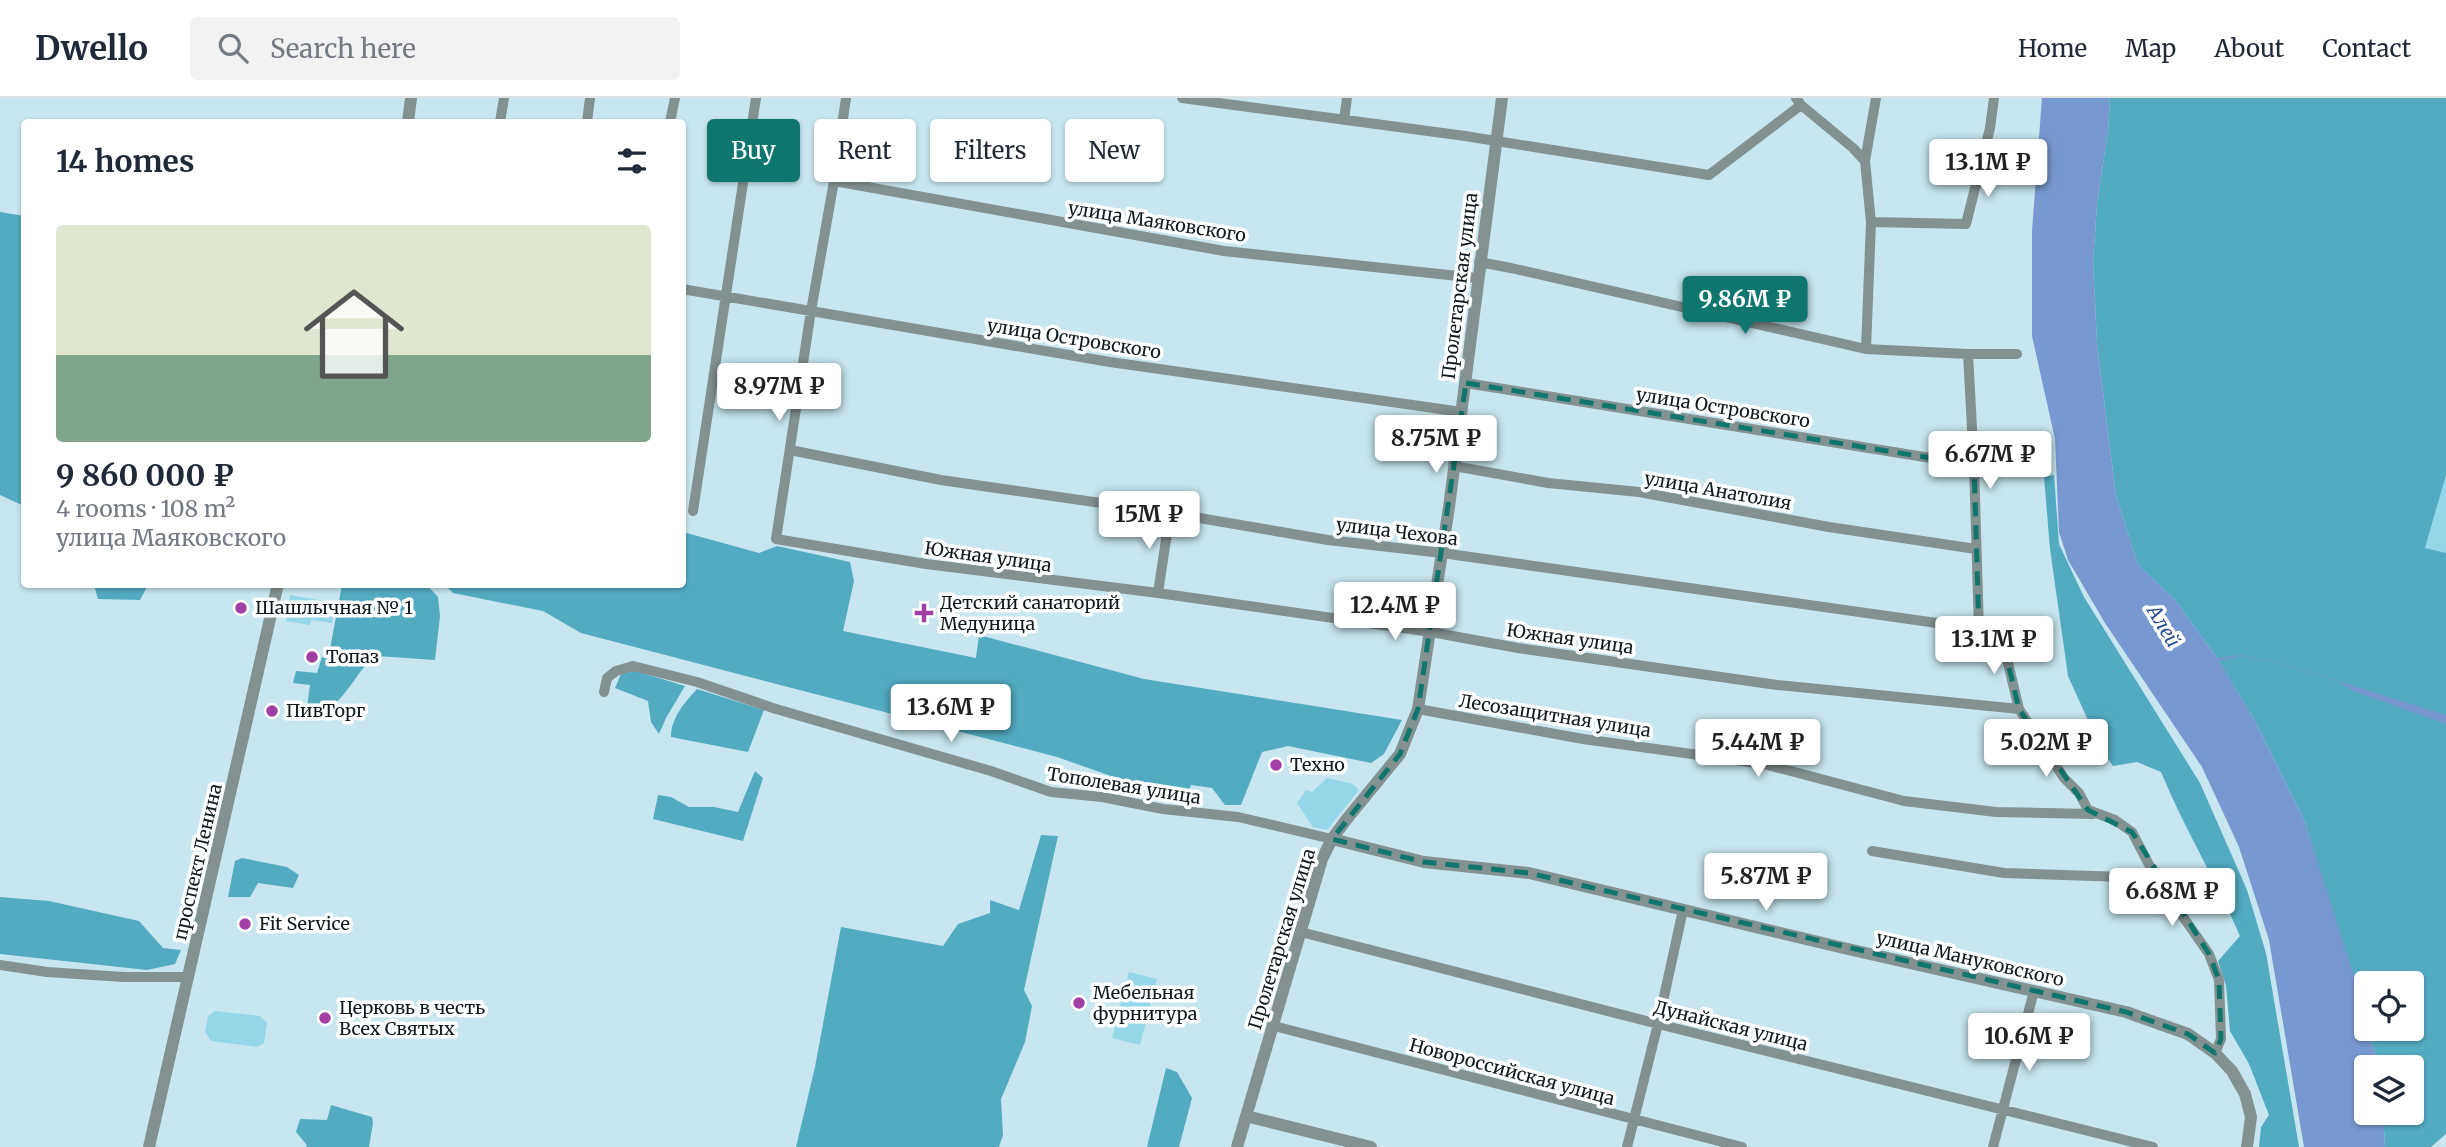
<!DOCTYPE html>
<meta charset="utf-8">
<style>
:root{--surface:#fff;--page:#f2f2f3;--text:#1f2937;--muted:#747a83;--line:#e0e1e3;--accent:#0f766e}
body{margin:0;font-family:Merriweather,serif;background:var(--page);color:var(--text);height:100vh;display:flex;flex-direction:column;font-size:26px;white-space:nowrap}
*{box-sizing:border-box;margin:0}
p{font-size:23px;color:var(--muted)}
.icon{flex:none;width:38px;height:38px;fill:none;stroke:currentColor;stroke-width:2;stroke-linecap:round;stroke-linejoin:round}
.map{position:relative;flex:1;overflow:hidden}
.details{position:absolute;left:21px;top:21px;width:665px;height:469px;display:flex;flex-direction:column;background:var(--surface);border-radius:7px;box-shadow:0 2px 5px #0004}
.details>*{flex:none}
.banner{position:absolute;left:707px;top:21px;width:665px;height:63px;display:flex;gap:14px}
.controls{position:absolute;left:2354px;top:873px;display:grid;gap:14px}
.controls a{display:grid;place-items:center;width:70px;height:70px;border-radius:7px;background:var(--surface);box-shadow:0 2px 5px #0004;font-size:35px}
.price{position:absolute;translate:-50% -60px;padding:0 16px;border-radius:7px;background:#fff;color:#222;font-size:23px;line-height:46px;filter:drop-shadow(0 2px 4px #0008)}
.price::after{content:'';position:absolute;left:50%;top:42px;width:21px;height:16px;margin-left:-10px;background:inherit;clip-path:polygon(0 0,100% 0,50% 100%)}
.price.selected{background:var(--accent);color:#fff}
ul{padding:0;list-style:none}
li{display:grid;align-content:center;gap:14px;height:371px;padding:0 35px}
li span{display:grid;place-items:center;height:217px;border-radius:7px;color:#555}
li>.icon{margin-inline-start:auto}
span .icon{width:126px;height:126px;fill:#fffc;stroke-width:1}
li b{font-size:30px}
h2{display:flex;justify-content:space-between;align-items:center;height:84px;padding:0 35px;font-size:30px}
.pill{padding:0 24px;border-radius:7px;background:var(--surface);box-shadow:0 2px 5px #0004;font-size:24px;line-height:63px}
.pill.selected{background:var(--accent);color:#fff}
header{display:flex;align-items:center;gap:42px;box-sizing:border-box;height:98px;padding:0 35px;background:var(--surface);border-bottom:2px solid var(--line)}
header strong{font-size:33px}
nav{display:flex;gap:38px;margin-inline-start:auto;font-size:24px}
.search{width:490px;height:63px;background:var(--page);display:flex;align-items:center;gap:18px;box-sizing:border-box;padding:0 24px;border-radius:7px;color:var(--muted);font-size:26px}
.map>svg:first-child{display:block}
.green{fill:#94d7e9}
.forest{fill:#53abc2}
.water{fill:#7798d0}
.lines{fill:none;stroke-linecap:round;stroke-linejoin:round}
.minor{stroke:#849191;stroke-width:10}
.tertiary{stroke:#849191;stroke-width:12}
.marked{fill:none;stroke:#0f766e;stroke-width:5;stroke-dasharray:14 9;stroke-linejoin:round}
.poi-dot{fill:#a13fa5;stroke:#fff;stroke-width:2.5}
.labels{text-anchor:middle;stroke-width:7;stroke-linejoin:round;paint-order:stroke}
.street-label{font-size:18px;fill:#0d191c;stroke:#fff}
.poi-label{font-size:18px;fill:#0d191c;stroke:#fff;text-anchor:start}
.water-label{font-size:19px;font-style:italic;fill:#264d91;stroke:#fff}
</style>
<header>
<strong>Dwello</strong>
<div class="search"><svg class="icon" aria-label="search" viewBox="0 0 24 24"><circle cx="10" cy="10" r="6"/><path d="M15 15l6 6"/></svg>Search here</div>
<nav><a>Home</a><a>Map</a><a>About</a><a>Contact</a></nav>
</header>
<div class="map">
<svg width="2446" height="1049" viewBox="0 0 2446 1049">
<rect width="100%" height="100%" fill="#c7e6ef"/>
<!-- green -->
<path class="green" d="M2446 377V455L2425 450Z
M290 497 336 505 332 525 311 522 310 527 286 523Z
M1327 680 1353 686 1359 692 1327 732 1313 729 1297 705 1306 692 1312 694Z
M1129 874 1157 881 1140 947 1112 940Z
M215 913 260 918 267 925 264 945 257 949 211 943 205 934 208 918Z"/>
<!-- forest -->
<path class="forest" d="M2110 0H2446V377L2425 450 2446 455V1036L2431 1049H2385L2383 1015H2412V970L2379 969 2368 931H2412V886H2366V923L2305 724 2256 625 2217 560 2175 502 2138 467 2116 398 2097 245 2093 164 2097 106 2108 33Z
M0 114 24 118V408L0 397Z
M2054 377 2059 446 2084 499 2200 685 2247 792 2266 855 2299 1049H2259L2261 1029 2269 1017 2249 966 2230 933 2226 888 2218 863 2240 838C2216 782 2184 730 2161 674L2137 664 2113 668 2101 651 2068 578 2050 451 2044 379Z
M683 434 759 455 777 448 850 464 854 483 843 533 976 560 979 537 1144 581 1402 622 1384 656 1371 665 1288 648 1262 654 1241 707H1225L1212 690 1191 687 1186 700 1159 695 1057 659 581 535 543 513 453 495 445 487 682 486Z
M94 487V486L148 487 140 502 98 501Z
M342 487H427L438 499 440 518 435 562 377 558C361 565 348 600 325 613L307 609 310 587 293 585 296 573 317 575 322 559 329 556Z
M636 573 685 588 666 620 659 636 651 624 648 603 615 590 621 576Z
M697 591 764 612 748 654 671 639C671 620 684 605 697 591Z
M755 673 763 680 743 743 653 721 658 697 671 699 689 709H714L738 714Z
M1041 737 1058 738 1024 892 1032 908 1025 944 1001 1001 1003 1037 999 1049H796L815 969 841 829 943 848 958 826 990 815V802L1019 812Z
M242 760 287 769 299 777 293 790 258 785 250 799H228L235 763Z
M0 799 49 803 139 823 163 850 181 852 175 866 147 872 0 856Z
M1166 970 1177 974 1192 1000 1179 1049H1147Z
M331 1007 372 1019 373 1025 369 1049H307L306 1046 296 1034 300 1021 327 1022Z"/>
<!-- water -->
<path class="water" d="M2042 0H2110L2108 33 2097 106 2093 164 2097 245 2116 398 2138 467 2175 502 2217 560 2241 557 2281 565 2446 617V626L2353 593 2339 584 2279 565 2240 558 2219 563 2256 625 2305 724 2354 878 2366 923V931H2368L2379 969 2366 970V1015H2383L2385 1049H2304L2269 842 2239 749 2202 669 2105 525 2068 462 2059 434 2055 341 2032 238V133Z"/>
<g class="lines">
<!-- minor -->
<path class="minor" d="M846 0 834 83 811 213 776 441 926 466 1158 495 1431 534 1518 550 1777 587 2019 611
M1182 0 1465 38 1709 77 1801 7
M1796 0 1801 7 1853 50 1865 63
M1876 0 1865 63 1871 124 1966 126 1990 30 1994 0
M1344 22 1347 0
M500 24 504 0
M587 24 590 0
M670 24 675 0
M834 83 1224 153 1477 180
M1479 164 1511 170 1866 251 1968 256H2017
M682 191 1110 264 1462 314
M1866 251 1871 124
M1968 256 1974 367 1979 531
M1466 285 1974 367
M790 352 941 382 1170 415 1328 442 1442 455 1979 531 2001 536 2019 611 2064 680 2079 695 2088 712 2115 722 2132 734 2156 780 2209 856 2219 882 2221 941 2215 955
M1454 368 1548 385 1639 394 1829 429 1976 451
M693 413 756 0
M1158 495 1170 415
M604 594 607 580 616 573 633 568 697 584 776 611 991 673 1051 694 1102 699 1163 711 1238 719 1332 741
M1418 611 1583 641 1764 666 1904 703 1996 714 2093 716
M1872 753 2004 775 2156 780
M1301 834 1658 926 2153 1049
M0 867 47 874 124 879H189
M1274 928 1742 1049
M1627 1049 1658 926 1683 812
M1993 1049 2034 893"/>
<!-- tertiary -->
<path class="tertiary" d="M408 24 411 0
M1332 741 1424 764 1529 775 1848 851 2126 914 2188 936 2215 955 2232 973 2245 996 2251 1019 2247 1049
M1246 1018 1371 1049
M149 1049 278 486
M1237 1049 1322 761 1332 741 1346 722 1400 656 1418 611 1449 409 1502 0"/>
</g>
<!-- marked area -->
<path class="marked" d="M1466 285 1974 367 1979 531 2001 536 2019 611 2088 712 2132 734 2209 856 2219 882 2221 941 2215 955 2188 936 2126 914 1529 775 1424 764 1332 741 1400 656 1418 611Z"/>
<!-- markers -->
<g class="poi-dot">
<circle cx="241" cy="510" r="7"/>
<path d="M920.5 504.5h7v7h7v7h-7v7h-7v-7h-7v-7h7z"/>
<circle cx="312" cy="559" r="7"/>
<circle cx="272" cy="613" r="7"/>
<circle cx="1276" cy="667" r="7"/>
<circle cx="245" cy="826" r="7"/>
<circle cx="1079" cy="905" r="7"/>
<circle cx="325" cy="920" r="7"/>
</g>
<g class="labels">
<!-- street labels -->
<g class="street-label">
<text transform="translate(1157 124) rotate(9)" y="6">улица Маяковского</text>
<text transform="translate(1460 188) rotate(-83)" y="6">Пролетарская улица</text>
<text transform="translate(1074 241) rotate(9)" y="6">улица Островского</text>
<text transform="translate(1723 310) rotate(9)" y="6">улица Островского</text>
<text transform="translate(1718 393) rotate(10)" y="6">улица Анатолия</text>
<text transform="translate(1397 434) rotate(7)" y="6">улица Чехова</text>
<text transform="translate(988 459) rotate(8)" y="6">Южная улица</text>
<text transform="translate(1570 541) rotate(8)" y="6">Южная улица</text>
<text transform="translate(1555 618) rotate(9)" y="6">Лесозащитная улица</text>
<text transform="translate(1124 688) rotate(9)" y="6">Тополевая улица</text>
<text transform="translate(198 764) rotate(-77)" y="6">проспект Ленина</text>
<text transform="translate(1282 841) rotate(-73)" y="6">Пролетарская улица</text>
<text transform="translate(1970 861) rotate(13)" y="6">улица Мануковского</text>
<text transform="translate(1731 928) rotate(14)" y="6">Дунайская улица</text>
<text transform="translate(1512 974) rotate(15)" y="6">Новороссийская улица</text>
</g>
<!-- poi labels -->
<g class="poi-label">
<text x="940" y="511">Детский санаторий<tspan x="940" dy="21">Медуница</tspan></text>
<text x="255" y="516">Шашлычная № 1</text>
<text x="326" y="565">Топаз</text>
<text x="286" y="619">ПивТорг</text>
<text x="1290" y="673">Техно</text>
<text x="259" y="832">Fit Service</text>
<text x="1093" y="901">Мебельная<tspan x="1093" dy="21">фурнитура</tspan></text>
<text x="339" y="916">Церковь в честь<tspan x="339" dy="21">Всех Святых</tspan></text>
</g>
<!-- water labels -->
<g class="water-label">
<text transform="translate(2164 528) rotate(59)" y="7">Алей</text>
</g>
</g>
</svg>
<div class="controls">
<a><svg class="icon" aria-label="locate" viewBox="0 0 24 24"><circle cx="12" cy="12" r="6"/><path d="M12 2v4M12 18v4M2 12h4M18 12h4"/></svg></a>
<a><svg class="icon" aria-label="layers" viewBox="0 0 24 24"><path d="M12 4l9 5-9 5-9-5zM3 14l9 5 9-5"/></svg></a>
</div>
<b class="price" style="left:1988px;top:101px">13.1M ₽</b>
<b class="price selected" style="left:1745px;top:238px">9.86M ₽</b>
<b class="price" style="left:779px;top:325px">8.97M ₽</b>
<b class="price" style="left:1436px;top:377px">8.75M ₽</b>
<b class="price" style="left:1990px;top:393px">6.67M ₽</b>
<b class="price" style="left:1149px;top:453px">15M ₽</b>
<b class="price" style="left:1395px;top:544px">12.4M ₽</b>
<b class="price" style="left:1994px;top:578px">13.1M ₽</b>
<b class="price" style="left:951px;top:646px">13.6M ₽</b>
<b class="price" style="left:1758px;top:681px">5.44M ₽</b>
<b class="price" style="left:2046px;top:681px">5.02M ₽</b>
<b class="price" style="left:1766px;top:815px">5.87M ₽</b>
<b class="price" style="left:2172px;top:830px">6.68M ₽</b>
<b class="price" style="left:2029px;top:975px">10.6M ₽</b>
<div class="banner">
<a class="pill selected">Buy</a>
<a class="pill">Rent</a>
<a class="pill">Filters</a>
<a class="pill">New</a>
</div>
<section class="details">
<h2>14 homes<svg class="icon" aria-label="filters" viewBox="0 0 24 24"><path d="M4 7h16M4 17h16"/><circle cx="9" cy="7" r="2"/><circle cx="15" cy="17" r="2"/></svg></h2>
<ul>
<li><span style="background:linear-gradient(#dfe7d0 60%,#7fa58c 0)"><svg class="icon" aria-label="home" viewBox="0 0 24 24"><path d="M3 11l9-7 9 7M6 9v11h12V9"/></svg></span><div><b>9 860 000 ₽</b><p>4 rooms · 108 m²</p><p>улица Маяковского</p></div></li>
</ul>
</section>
</div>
